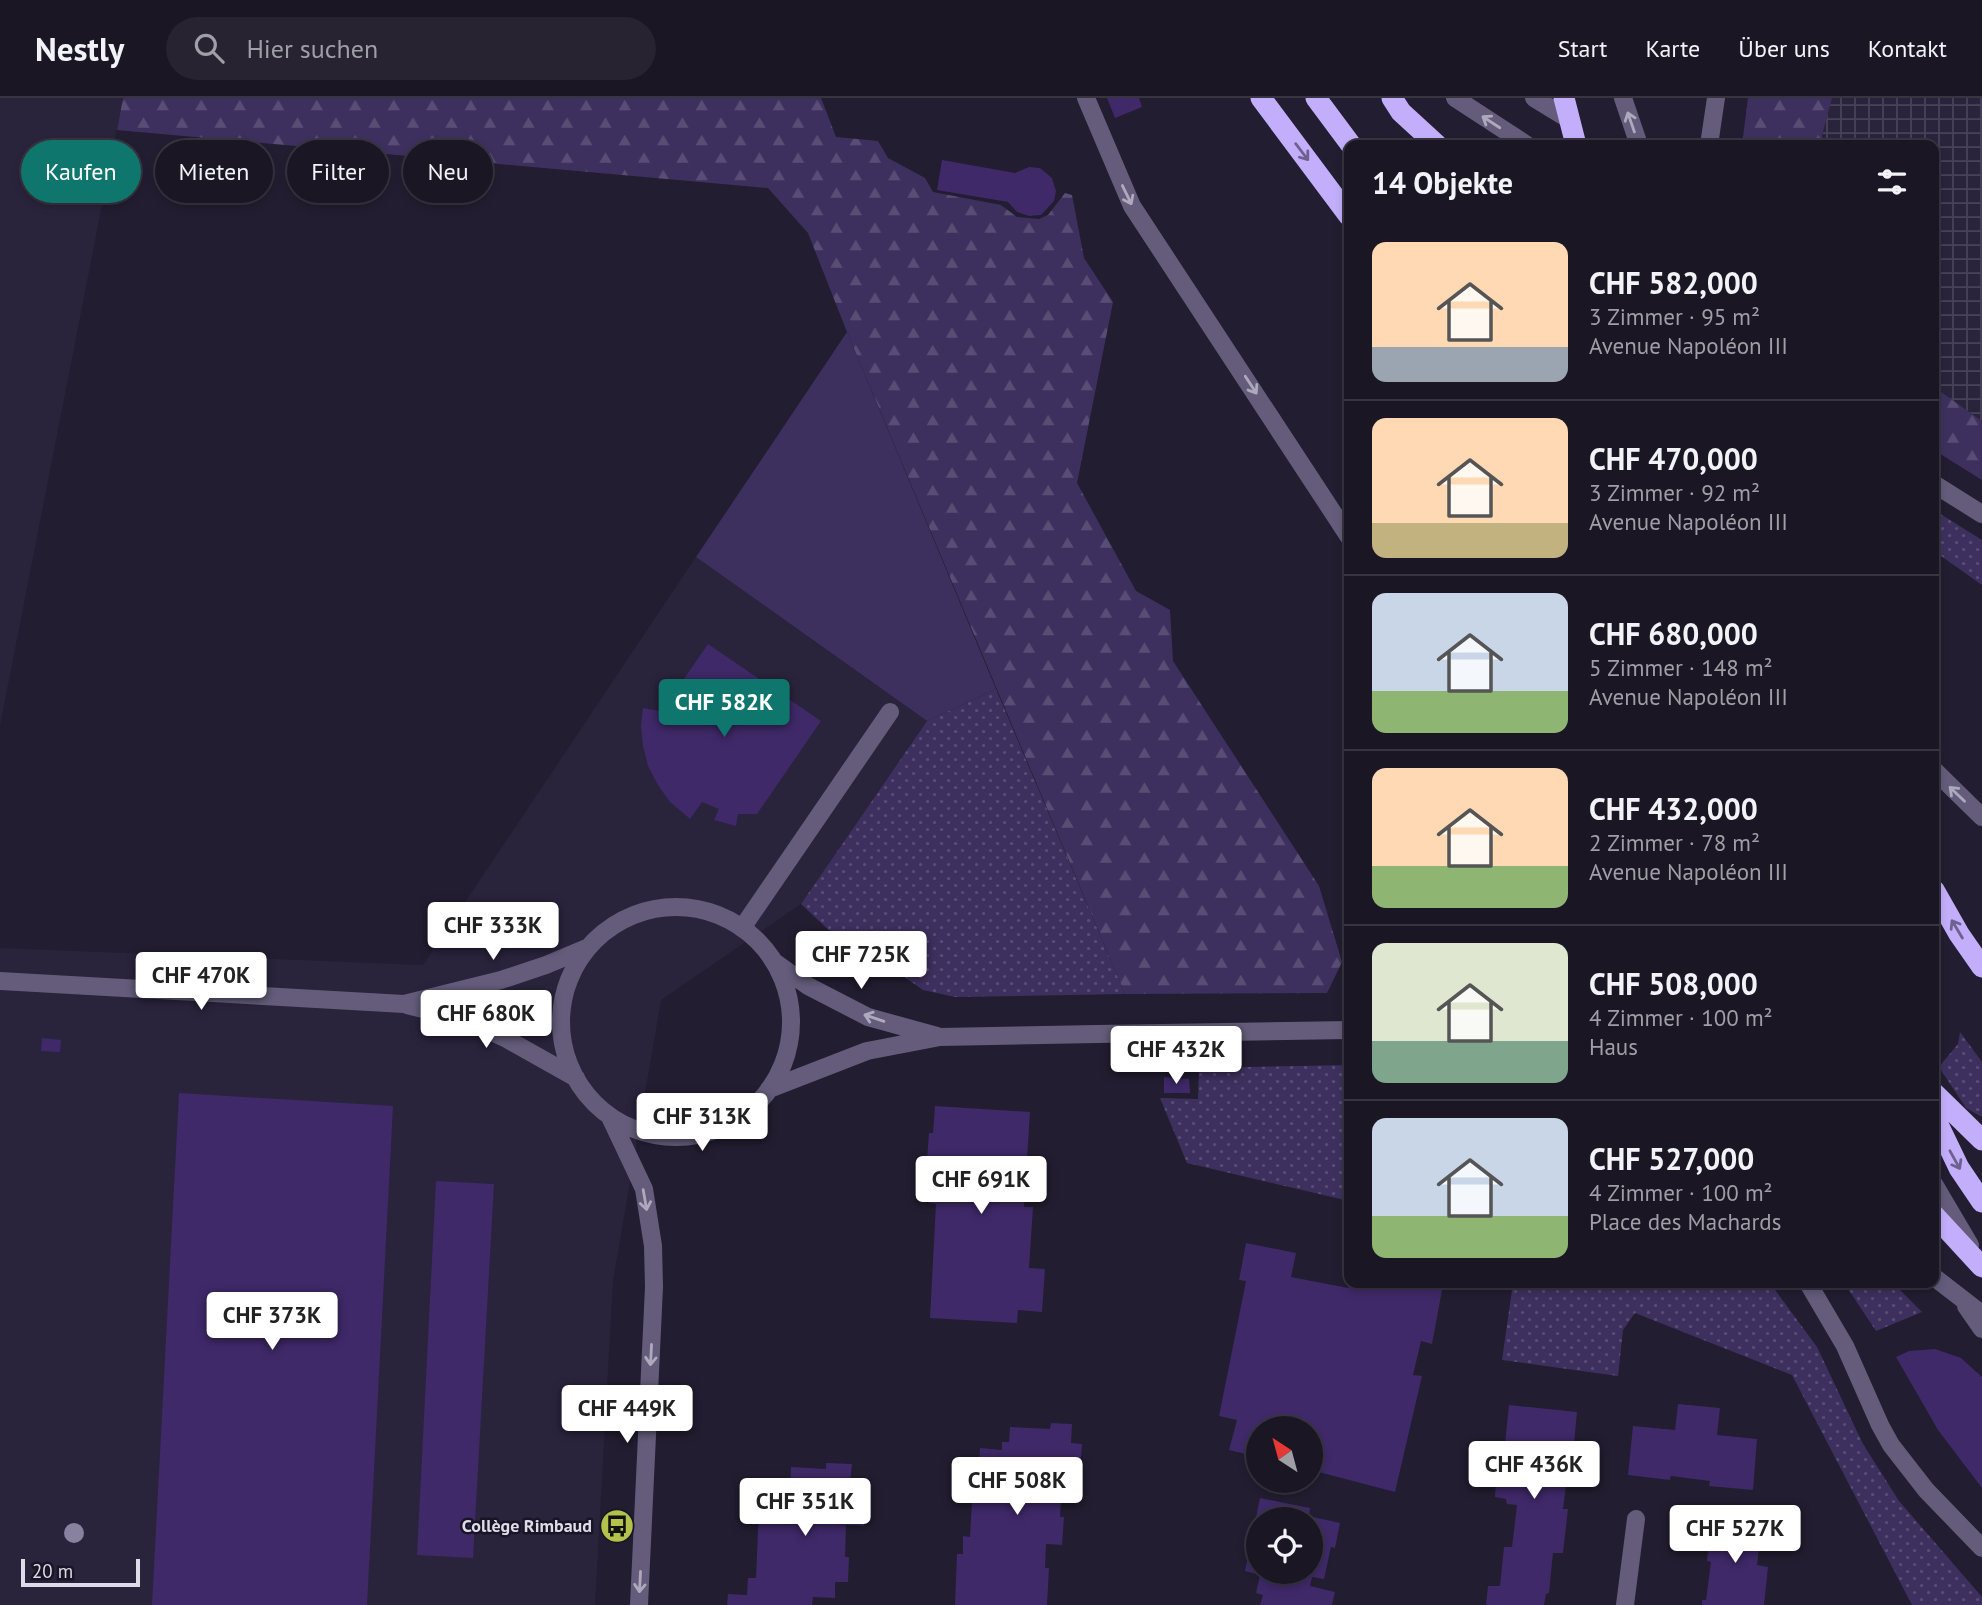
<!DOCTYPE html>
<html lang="de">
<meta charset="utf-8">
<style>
:root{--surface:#1a1624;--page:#272331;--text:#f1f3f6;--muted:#9f9fa6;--line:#383541;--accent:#0f766e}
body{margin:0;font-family:"PT Sans",sans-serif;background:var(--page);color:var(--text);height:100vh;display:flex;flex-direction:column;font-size:26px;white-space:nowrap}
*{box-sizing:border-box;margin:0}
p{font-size:23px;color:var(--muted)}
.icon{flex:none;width:38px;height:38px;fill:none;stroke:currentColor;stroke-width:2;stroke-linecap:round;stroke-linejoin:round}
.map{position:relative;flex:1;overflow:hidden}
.details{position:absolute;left:1344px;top:42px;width:595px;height:1148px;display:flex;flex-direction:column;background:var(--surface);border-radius:14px;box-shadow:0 4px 10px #0003,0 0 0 2px var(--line)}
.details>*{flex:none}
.hud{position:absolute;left:21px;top:42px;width:665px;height:63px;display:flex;gap:14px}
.needle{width:46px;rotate:324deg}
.fabs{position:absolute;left:1246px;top:1318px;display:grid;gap:14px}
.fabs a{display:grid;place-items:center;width:77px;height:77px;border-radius:50%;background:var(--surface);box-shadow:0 4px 10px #0003,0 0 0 2px var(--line);font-size:35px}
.scale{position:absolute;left:21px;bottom:18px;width:119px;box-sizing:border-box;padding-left:7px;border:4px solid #dfdce9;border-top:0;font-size:19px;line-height:24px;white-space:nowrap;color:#dfdce9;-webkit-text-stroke:5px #191426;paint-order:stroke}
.price{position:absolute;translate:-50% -60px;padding:0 16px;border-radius:7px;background:#fff;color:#222;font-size:23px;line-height:46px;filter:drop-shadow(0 2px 4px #0008)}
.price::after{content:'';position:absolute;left:50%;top:42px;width:21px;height:16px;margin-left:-10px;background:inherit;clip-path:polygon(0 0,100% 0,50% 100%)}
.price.current{background:var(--accent);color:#fff}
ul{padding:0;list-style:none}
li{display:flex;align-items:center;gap:21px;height:175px;padding:0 28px}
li+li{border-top:2px solid var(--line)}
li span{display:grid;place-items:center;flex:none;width:196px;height:140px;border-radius:14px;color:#555}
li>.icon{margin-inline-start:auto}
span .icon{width:84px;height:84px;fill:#fffc;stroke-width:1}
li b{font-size:30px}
h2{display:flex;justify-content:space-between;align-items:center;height:84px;padding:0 28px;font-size:30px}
.tag{padding:0 24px;border-radius:32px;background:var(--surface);box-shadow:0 4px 10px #0003,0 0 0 2px var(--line);font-size:24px;line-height:63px}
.tag.current{background:var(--accent);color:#fff}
header{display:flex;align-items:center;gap:42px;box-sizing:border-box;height:98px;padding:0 35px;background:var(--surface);border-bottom:2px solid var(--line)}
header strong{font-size:33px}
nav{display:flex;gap:38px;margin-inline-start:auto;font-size:24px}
.search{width:490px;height:63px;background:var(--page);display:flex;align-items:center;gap:18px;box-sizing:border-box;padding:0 24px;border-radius:38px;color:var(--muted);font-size:26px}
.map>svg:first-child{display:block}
.built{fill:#2a233c}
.industrial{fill:url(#industrial-grid)}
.grass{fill:url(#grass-dots)}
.forest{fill:url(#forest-firs)}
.garden{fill:#3e305e}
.building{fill:#3f2969;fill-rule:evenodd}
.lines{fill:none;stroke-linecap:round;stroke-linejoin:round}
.service{stroke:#645c7a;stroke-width:18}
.minor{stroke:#645c7a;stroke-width:18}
.motorway{stroke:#c2aefa;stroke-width:21}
.tree{fill:#88819f}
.oneway{stroke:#aea9bd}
.oneway2{stroke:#6e6190}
.labels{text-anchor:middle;stroke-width:5;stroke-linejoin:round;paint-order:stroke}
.poi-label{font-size:18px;font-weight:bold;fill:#dfdce9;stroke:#191426;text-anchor:end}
</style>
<header>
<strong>Nestly</strong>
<div class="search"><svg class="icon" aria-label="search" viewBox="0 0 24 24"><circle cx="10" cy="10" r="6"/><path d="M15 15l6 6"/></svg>Hier suchen</div>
<nav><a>Start</a><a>Karte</a><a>Über uns</a><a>Kontakt</a></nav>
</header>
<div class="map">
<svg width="1982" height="1507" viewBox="0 0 1982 1507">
<defs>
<pattern id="industrial-grid" width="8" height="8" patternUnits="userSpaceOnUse" patternTransform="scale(1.75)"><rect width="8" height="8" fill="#2a233c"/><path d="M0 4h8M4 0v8" fill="none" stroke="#484258"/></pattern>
<pattern id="grass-dots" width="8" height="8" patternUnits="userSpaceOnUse" patternTransform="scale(1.75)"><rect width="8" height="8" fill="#3e305e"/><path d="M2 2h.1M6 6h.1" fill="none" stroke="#594d75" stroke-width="1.8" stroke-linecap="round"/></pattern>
<pattern id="forest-firs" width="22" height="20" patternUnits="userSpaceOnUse" patternTransform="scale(1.75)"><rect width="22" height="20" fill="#3e305e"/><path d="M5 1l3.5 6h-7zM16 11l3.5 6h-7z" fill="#594d75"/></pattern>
</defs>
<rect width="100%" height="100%" fill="#221d30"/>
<!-- built -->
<path class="built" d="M0 0H123L0 628Z
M696 459 927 623 801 806 661 902 613 1183 595 1507H0V850L423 867Z"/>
<!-- industrial -->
<path class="industrial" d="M1832 0H1982V323L1934 289V47H1822V37Z"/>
<!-- grass -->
<path class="grass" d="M1934 412 1982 442V487L1934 453Z
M996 591 1125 896 955 899 923 892 884 865 836 839 801 806 927 623Z
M1960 934 1982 964V1019L1966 1010 1939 969 1958 946Z
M1349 967V1103L1187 1065 1160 1000 1198 1001 1199 970Z
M1513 1185H1770L1817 1249 1863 1346 1899 1403 1982 1499V1507H1912L1792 1277 1635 1215 1623 1232 1618 1278 1502 1262Z
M1844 1185H1893L1922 1214 1876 1233Z"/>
<!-- forest -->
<path class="forest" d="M123 0H821L836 39 878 43 888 60 925 80 933 94 1001 107 1017 119 1039 121 1048 117 1065 95 1072 97 1084 160 1113 204 1077 385 1136 493 1170 512 1173 563 1319 788 1342 864 1327 895 1125 896 847 234 808 135 768 90 117 32Z
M1748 0H1832L1822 37V47H1742Z
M1934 289 1982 323V382L1934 352Z"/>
<!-- garden -->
<path class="garden" d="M847 234 996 591 927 623 696 459Z"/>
<!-- building -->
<path class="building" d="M1107 0H1139L1142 9 1115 20Z
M942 62 1015 75 1029 69 1040 70 1052 80 1056 93 1054 103 1041 117 1029 118 1017 114 1008 104 937 92Z
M708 546 821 623 757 716H738L736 728 714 722 719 711 702 704 690 721 682 714 670 704 658 687 648 668 643 648 641 627 643 610 670 615 675 608 668 604Z
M42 940 61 942 60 954 41 953Z
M1164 979 1189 981 1190 995H1164Z
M179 995 393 1008 367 1507H152Z
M935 1008 1030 1014 1024 1109H1033L1029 1170 1045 1171 1042 1214 1018 1212 1017 1225 930 1220 936 1106 929 1105 931 1087H925L929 1035H933Z
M436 1083 494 1086 473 1460 417 1457Z
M1246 1145 1296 1155 1291 1179 1348 1190 1349 1185 1367 1187V1185H1429L1443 1187 1432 1246 1421 1243 1413 1277 1422 1278 1395 1394 1311 1372V1330H1258V1359L1229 1352 1237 1322 1219 1318 1246 1183 1239 1182Z
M1935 1251 1961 1260 1982 1279V1390L1938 1332 1896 1259 1909 1253Z
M1678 1306 1720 1310 1717 1337 1757 1341 1753 1392 1709 1388 1710 1383 1671 1378 1670 1382 1628 1377 1633 1328 1675 1332Z
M1509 1307 1577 1314 1573 1357H1570L1563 1411H1568L1563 1455H1553L1549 1495 1546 1496 1544 1507H1486L1488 1488H1500L1504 1449H1512L1517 1407 1507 1406 1506 1401 1495 1399 1496 1384 1508 1386 1511 1357 1504 1356Z
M1051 1325 1072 1326 1071 1345 1082 1346 1079 1388 1062 1387 1060 1419H1064L1062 1447 1046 1446 1045 1470H1049L1047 1507H955L957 1456H963V1438L970 1439 974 1367 979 1368 980 1350 1002 1352V1344H1009L1010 1329 1050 1331Z
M826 1365 852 1366 850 1385 866 1386 864 1428 846 1427 845 1459H849L848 1484H835V1500L813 1499 812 1507H727L728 1496 747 1497 748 1480H756L759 1408 767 1409 768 1391 790 1392 791 1369 826 1371Z
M1260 1400 1310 1410 1309 1418 1340 1425 1335 1450 1331 1449 1324 1481 1312 1479 1310 1488 1335 1494 1332 1507H1260L1263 1497 1256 1495 1260 1477 1245 1473ZM1258 1421H1311V1474H1258Z
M1711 1422 1762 1428 1757 1467 1768 1469 1764 1507H1702V1502H1706L1711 1464 1707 1463Z"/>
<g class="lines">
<!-- service -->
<path class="service" d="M1086 0 1132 108 1349 439
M1455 0 1527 47
M1534 0 1570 22
M1623 0 1639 47
M1934 672 1982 719
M742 830 890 614
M1097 936 1349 932
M1934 1086 1970 1147
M1934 1179 1982 1216
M1808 1185 1845 1248 1880 1327 1891 1347 1926 1392 1982 1450
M1966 1208 1982 1231"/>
<!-- minor -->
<path class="minor" d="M1709 47 1716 0
M1934 386 1982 416
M561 924a115 115 0 1 1 230 0a115 115 0 1 1-230 0Z
M776 865 808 888 868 919 937 938
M0 883 404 906 501 882 546 867 589 849
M407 907 466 922 505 940 576 980
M769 991 867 953 940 939 1097 936
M610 1019 644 1091 653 1148 654 1189 639 1507
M1625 1507 1636 1421"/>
<!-- motorway -->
<path class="motorway" d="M1261 0 1349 118
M1316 0 1351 47
M1392 0 1401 14 1437 47
M1564 0 1576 47
M1934 792 1959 836 1982 869
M1934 995 1982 1042
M1934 1018 1959 1070 1982 1104
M1934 1117 1982 1169"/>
</g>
<!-- trees -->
<circle class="tree" cx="74" cy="1435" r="10"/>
<!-- one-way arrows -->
<defs><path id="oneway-shaft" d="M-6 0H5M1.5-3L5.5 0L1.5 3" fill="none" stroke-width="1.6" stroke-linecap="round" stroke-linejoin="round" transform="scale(1.75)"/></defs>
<g class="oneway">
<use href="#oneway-shaft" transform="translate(1491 24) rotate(-147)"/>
<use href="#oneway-shaft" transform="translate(1631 24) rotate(-109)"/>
<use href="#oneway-shaft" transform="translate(1127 97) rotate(64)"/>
<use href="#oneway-shaft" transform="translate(1251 287) rotate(57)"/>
<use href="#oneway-shaft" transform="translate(1957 696) rotate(-136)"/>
<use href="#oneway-shaft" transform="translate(874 920) rotate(-161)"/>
<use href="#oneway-shaft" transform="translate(645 1102) rotate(80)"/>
<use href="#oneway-shaft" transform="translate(651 1257) rotate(93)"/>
<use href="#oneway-shaft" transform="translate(640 1484) rotate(93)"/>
</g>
<g class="oneway2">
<use href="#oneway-shaft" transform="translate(1302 54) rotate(53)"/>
<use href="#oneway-shaft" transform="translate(1957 831) rotate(-121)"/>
<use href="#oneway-shaft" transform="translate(1955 1062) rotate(61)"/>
</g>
<!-- icons -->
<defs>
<g id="bus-disc" transform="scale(1.75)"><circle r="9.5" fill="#b3c24b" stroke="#191426"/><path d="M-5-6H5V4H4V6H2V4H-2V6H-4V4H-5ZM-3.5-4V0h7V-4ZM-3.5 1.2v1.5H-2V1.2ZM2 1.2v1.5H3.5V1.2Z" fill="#111"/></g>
</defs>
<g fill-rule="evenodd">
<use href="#bus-disc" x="617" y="1428"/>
</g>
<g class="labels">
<!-- poi labels -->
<g class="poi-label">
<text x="592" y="1434">Collège Rimbaud</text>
</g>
</g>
</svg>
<div class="fabs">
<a><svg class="needle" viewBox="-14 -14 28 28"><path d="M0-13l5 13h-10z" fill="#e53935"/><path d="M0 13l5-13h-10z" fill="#9f9fa6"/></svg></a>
<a><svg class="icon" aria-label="locate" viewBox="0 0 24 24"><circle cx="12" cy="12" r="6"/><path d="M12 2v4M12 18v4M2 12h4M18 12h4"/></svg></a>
</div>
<div class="scale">20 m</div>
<b class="price current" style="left:724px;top:641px">CHF 582K</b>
<b class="price" style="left:493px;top:864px">CHF 333K</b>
<b class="price" style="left:861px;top:893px">CHF 725K</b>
<b class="price" style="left:201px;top:914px">CHF 470K</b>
<b class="price" style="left:486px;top:952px">CHF 680K</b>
<b class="price" style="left:1176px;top:988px">CHF 432K</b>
<b class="price" style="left:702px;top:1055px">CHF 313K</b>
<b class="price" style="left:981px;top:1118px">CHF 691K</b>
<b class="price" style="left:272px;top:1254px">CHF 373K</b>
<b class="price" style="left:627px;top:1347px">CHF 449K</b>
<b class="price" style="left:1534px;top:1403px">CHF 436K</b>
<b class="price" style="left:1017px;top:1419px">CHF 508K</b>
<b class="price" style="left:805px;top:1440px">CHF 351K</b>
<b class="price" style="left:1735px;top:1467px">CHF 527K</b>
<div class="hud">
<a class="tag current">Kaufen</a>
<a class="tag">Mieten</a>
<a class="tag">Filter</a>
<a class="tag">Neu</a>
</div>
<section class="details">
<h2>14 Objekte<svg class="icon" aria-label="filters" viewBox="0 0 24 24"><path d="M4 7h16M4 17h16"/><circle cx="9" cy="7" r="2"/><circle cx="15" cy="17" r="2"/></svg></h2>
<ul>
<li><span style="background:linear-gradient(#ffd9b3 75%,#9aa5b1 0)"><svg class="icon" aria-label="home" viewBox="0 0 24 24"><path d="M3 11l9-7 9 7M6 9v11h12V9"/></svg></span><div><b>CHF 582,000</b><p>3 Zimmer · 95 m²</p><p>Avenue Napoléon III</p></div></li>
<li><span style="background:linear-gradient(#ffd9b3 75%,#c2b280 0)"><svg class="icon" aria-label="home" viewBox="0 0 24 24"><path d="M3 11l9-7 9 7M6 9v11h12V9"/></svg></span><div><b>CHF 470,000</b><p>3 Zimmer · 92 m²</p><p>Avenue Napoléon III</p></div></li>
<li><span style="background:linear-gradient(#c9d6e8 70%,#8fb573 0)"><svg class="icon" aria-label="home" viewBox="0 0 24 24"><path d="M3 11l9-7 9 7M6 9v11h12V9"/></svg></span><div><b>CHF 680,000</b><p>5 Zimmer · 148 m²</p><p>Avenue Napoléon III</p></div></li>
<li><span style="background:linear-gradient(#ffd9b3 70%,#8fb573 0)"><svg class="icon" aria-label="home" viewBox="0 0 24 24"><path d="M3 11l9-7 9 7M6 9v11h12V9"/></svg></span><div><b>CHF 432,000</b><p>2 Zimmer · 78 m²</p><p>Avenue Napoléon III</p></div></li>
<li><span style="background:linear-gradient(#dfe7d0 70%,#7fa58c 0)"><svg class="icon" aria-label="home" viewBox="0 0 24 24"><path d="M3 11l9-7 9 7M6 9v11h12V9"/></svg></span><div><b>CHF 508,000</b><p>4 Zimmer · 100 m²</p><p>Haus</p></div></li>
<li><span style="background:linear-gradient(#c9d6e8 70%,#8fb573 0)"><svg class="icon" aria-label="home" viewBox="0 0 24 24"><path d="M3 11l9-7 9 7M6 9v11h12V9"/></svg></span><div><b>CHF 527,000</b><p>4 Zimmer · 100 m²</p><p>Place des Machards</p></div></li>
</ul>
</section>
</div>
